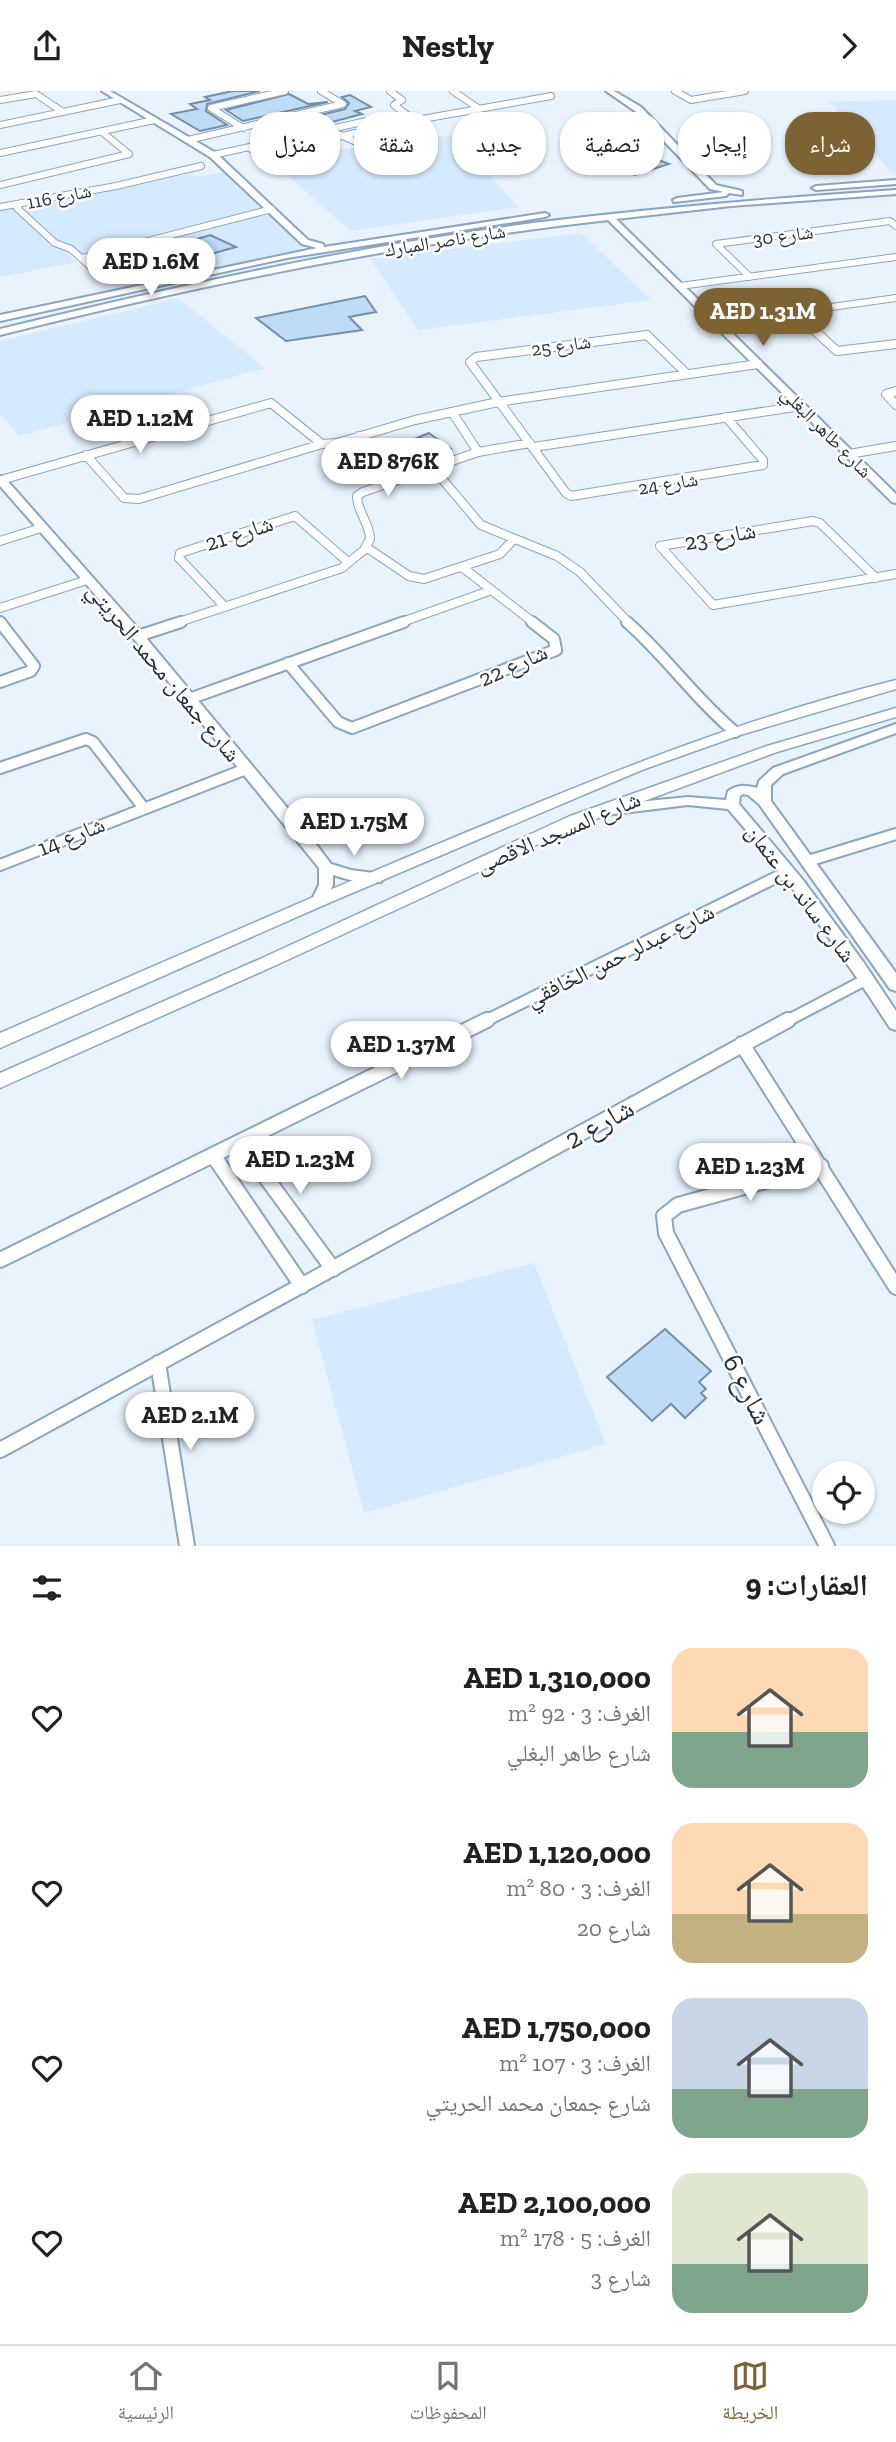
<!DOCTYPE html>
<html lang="ar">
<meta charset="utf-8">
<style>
:root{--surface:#fff;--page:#f6f6f6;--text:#202124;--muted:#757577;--line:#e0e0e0;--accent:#7d6234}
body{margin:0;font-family:"Zilla Slab","Noto Naskh Arabic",serif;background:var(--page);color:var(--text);direction:rtl;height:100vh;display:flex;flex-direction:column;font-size:26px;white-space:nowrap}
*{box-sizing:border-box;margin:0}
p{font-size:23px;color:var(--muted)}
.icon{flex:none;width:38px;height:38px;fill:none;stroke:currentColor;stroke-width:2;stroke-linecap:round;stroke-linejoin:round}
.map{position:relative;height:1455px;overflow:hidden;direction:ltr}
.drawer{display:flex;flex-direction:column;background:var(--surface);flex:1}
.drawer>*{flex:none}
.hud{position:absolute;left:21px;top:21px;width:854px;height:63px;direction:rtl;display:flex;gap:14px}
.fabs{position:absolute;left:812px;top:1370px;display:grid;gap:14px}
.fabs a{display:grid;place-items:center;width:63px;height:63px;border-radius:50%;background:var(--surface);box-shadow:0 2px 5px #0004;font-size:35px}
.price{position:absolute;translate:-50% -60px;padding:0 16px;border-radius:24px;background:#fff;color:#222;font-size:23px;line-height:46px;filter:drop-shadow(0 2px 4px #0008)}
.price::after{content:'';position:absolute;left:50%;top:42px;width:21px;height:16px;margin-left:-10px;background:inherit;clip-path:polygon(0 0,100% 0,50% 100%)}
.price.current{background:var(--accent);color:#fff}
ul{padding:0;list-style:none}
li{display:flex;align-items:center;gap:21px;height:175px;padding:0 28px}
li span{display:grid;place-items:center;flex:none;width:196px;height:140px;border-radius:21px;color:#555}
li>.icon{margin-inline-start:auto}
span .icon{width:84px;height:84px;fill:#fffc;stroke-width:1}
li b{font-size:30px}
h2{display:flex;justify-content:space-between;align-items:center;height:84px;padding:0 28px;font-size:30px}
.tag{padding:0 24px;border-radius:28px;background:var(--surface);box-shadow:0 2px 5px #0004;font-size:24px;line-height:63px}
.tag.current{background:var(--accent);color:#fff}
header{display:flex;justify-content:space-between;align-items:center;height:91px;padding:0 28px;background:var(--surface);font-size:32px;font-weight:700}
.tabs{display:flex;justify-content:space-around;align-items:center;height:98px;border-top:2px solid var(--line);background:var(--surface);font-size:19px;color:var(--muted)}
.tabs a{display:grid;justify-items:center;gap:4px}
.tabs .current{color:var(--accent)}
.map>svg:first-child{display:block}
.built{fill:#d5eafe}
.building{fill:#bfdcf7;stroke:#748ea7;stroke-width:2}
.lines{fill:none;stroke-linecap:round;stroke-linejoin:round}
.minor-far3-casing{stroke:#8aa5bf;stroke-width:8}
.minor-far2-casing{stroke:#8aa5bf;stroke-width:10}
.minor-far1-casing{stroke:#8aa5bf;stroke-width:14}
.minor-casing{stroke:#8aa5bf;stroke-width:18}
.tertiary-casing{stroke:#8aa5bf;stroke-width:4}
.secondary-casing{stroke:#8aa5bf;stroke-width:3}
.minor-far3{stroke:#fff;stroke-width:6}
.minor-far2{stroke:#fff;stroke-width:8}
.minor-far1{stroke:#fff;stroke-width:10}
.minor{stroke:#fff;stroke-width:14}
.tertiary{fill:#fff;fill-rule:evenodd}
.secondary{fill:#fff;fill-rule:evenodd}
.labels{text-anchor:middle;stroke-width:5;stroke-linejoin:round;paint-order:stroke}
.far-street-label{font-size:19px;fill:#242f39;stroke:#fff}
.street-label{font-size:23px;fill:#242f39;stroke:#fff}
.near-street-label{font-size:28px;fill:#242f39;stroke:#fff}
</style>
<header><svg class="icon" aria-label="forward" viewBox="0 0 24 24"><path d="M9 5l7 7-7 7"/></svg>Nestly<svg class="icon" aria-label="share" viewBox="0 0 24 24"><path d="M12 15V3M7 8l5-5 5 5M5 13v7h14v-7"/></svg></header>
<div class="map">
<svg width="896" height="1455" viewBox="0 0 896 1455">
<rect width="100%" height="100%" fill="#e8f3fe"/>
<!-- built -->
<path class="built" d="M896 9V81H891L829 11Z
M452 44 519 116 350 140 273 71 289 68V65Z
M230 80 305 151V155L287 164 123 198 92 165 82 167 70 157 59 155 77 171 0 186V117L11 115 38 138 19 119 192 83 197 86Z
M581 142 651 209 418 239 371 168Z
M178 207 265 277 19 345 0 323V250Z
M534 1172 606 1353 364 1422 312 1229Z"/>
<!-- building -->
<path class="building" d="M233 0H260L207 13 206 20 227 34 200 40 171 23 197 18 190 13 210 9 205 6Z
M289 3 308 13 328 11 243 30 226 19Z
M350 4 371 16 355 20 362 23 306 38 285 42 273 35 345 18 349 12 342 6Z
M645 64 669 73 635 84 610 76Z
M210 144 236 156 128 186 111 170 135 165 143 171 180 163 169 157Z
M365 205 376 221 349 226 362 239 286 250 256 227Z
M429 342 451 358 419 371 390 358Z
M665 1238 711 1280 699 1291 706 1298 701 1302 706 1307 685 1327 671 1313 652 1330 607 1286Z"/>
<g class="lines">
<!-- minor-far3 casing -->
<g class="minor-far3-casing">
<path id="minor-far3" d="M390 0 402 9 394 14 415 30
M453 0 478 17
M675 0 691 9 745 0
M0 9 36 3 63 21
M0 34 120 9
M243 37 211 17 285 0
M188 49 343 13 321 0
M249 57 262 63 400 32 551 5
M0 62 154 29
M213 64 385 26 409 37 354 50 329 39
M0 94 129 63 102 41
M21 112 17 117 55 152 71 158 91 176
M0 116 116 95 201 75
M82 167 272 118
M750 186 716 153 890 130 896 135
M680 195 896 166
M794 221 804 230
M731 230 896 207"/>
</g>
<!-- minor-far2 casing -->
<g class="minor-far2-casing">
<path id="minor-far2" d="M802 228 837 260 896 253
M717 232 743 228
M687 283 647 244 476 266 470 271 566 402 571 405 763 374V369L726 326
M896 300 886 303 896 314
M452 321 478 361
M359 345 410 384
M534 356 801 315
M849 363 896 355
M86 364 124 407 139 408 322 353 337 352 415 329 498 311 758 273
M432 376 481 434 557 465 580 481 629 532
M1 389 271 312 322 353
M0 450 41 437
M660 455 713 514 896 483
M660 455 813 430 820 432 876 487
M366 456 409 485 424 488 500 463 513 449
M462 476 534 532
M225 516 179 467 180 462 295 425 348 471
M0 517 87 489
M176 532 342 477 364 459 370 448C370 432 357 421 357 405L363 401 478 361 530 352
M399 532 492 499"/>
</g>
<!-- minor-far1 casing -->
<g class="minor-far1-casing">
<path id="minor-far1" d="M0 531 34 575 31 580 0 591
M627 531C666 565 695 608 735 641
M138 545 181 531
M288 572 338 631 352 637 556 559 554 548 532 531
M189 608 404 531
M0 677 86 648 93 651 143 716
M808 770 896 743
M0 774 246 678
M483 931 787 781
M785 931 867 888"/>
</g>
<!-- minor casing -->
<g class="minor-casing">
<path id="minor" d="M742 953 896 1196
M240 1051 333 1178
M213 1064 302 1195
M821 1075 678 1114 664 1125 666 1142 827 1455
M0 1169 487 929
M158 1272 187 1455
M0 1359 788 929"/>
</g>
<!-- tertiary casing -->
<g class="tertiary-casing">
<path id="tertiary" d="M102 0H110L216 62 308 149 323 153 324 156 545 122 549 124 545 126 287 167 0 230V224L317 157 302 153 210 66Z
M606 0H614L641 16 716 94 742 100V104L729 102 726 105 674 111 673 109 677 107 724 101 710 98 635 20Z
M896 89V93L816 99 812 97 816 95Z
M896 99V103L731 115 616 128 896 403V412L892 411 608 129C402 152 201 194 0 244V238C176 195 353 156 533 132 654 117 775 107 896 99Z
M0 385 4 386 142 542 304 737 331 773 351 779 381 783 383 787 381 791 350 789 333 784V794L323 814H313L311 810 319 794V777L134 548 0 395Z
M896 633V642L783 683 771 694V710L896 882V900L890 898 759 713 748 704 743 703 740 705 739 713 803 789 864 872 896 920V939L890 937C841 861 788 787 728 718L688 714 607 724 600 719 607 714 688 706 726 709 728 700C739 693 745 694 757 697L759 690 773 677Z"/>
</g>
<!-- secondary casing -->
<g class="secondary-casing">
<path id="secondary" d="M896 589V598L740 644 642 679 324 814 0 957V942C154 875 307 808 462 743 604 684 746 626 896 589Z
M896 617V626L777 661 582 733 272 876 0 997V982L260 868 570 725 767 655Z"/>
</g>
<!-- minor-far3 -->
<use href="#minor-far3" class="minor-far3"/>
<!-- minor-far2 -->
<use href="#minor-far2" class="minor-far2"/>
<!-- minor-far1 -->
<use href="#minor-far1" class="minor-far1"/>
<!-- minor -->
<use href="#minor" class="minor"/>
<!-- tertiary -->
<use href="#tertiary" class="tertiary"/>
<!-- secondary -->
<use href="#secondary" class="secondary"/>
</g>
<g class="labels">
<!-- far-street labels -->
<g class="far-street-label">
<text transform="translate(59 105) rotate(-11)" y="7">شارع 116</text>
<text transform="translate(783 144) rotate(-7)" y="7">شارع 30</text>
<text transform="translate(445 149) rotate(-9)" y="7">شارع ناصر المبارك</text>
<text transform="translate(561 254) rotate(-8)" y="7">شارع 25</text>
<text transform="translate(827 341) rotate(45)" y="7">شارع طاهر البغلي</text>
<text transform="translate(668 392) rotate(-9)" y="7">شارع 24</text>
</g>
<!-- street labels -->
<g class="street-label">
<text transform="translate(239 442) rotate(-18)" y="8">شارع 21</text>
<text transform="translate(720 445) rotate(-10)" y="8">شارع 23</text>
<text transform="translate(513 574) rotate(-24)" y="8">شارع 22</text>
<text transform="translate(164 581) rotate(50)" y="8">شارع جمعان محمد الحريتي</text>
<text transform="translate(558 741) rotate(-23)" y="8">شارع المسجد الاقصى</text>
<text transform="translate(71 745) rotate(-22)" y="8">شارع 14</text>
<text transform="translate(801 802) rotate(53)" y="8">شارع ساند بن عثمان</text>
<text transform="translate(620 864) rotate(-26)" y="8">شارع عبدلر حمن الخافقي</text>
</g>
<!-- near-street labels -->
<g class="near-street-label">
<text transform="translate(599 1032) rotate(-29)" y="10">شارع 2</text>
<text transform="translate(748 1298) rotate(63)" y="10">شارع 6</text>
</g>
</g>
</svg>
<div class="fabs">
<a><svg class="icon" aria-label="locate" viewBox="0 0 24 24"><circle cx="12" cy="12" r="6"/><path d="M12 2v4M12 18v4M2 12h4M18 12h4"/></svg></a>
</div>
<b class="price" style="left:151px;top:207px">AED 1.6M</b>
<b class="price current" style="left:763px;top:257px">AED 1.31M</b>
<b class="price" style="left:140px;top:364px">AED 1.12M</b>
<b class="price" style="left:388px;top:407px">AED 876K</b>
<b class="price" style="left:354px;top:767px">AED 1.75M</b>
<b class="price" style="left:401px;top:990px">AED 1.37M</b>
<b class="price" style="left:300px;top:1105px">AED 1.23M</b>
<b class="price" style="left:750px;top:1112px">AED 1.23M</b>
<b class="price" style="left:190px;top:1361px">AED 2.1M</b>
<div class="hud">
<a class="tag current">شراء</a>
<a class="tag">إيجار</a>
<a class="tag">تصفية</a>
<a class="tag">جديد</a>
<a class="tag">شقة</a>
<a class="tag">منزل</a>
</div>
</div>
<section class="drawer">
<h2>العقارات: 9<svg class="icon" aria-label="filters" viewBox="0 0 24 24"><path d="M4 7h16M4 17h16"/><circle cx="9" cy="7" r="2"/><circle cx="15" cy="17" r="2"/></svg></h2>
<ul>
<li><span style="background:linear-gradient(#ffd9b3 60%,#7fa58c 0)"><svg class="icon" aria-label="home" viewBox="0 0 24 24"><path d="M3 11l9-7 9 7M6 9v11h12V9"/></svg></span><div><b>AED 1,310,000</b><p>الغرف: 3 · 92 m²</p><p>شارع طاهر البغلي</p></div><svg class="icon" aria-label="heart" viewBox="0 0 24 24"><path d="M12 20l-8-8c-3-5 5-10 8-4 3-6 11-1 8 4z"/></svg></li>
<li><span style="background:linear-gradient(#ffd9b3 65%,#c2b280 0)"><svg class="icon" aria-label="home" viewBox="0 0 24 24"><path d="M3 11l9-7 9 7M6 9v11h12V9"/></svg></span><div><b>AED 1,120,000</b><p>الغرف: 3 · 80 m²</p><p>شارع 20</p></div><svg class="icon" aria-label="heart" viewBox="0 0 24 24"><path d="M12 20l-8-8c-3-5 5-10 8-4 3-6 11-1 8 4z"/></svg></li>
<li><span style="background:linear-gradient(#c9d6e8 65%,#7fa58c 0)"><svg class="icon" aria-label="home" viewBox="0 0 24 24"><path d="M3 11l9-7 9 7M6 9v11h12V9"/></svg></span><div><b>AED 1,750,000</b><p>الغرف: 3 · 107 m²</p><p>شارع جمعان محمد الحريتي</p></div><svg class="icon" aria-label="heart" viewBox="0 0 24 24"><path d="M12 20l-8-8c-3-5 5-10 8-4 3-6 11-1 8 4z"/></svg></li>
<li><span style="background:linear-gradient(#dfe7d0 65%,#7fa58c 0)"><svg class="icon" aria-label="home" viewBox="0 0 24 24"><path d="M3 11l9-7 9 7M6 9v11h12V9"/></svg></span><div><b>AED 2,100,000</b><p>الغرف: 5 · 178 m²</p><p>شارع 3</p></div><svg class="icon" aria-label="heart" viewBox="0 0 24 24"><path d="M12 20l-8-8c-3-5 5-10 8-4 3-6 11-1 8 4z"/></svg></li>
</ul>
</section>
<nav class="tabs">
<a class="current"><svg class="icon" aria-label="map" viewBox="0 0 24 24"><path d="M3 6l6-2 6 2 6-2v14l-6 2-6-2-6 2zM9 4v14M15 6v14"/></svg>الخريطة</a>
<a><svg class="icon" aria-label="saved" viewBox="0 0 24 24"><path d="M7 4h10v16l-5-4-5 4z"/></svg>المحفوظات</a>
<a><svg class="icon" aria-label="home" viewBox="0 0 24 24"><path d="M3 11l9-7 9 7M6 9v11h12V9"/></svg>الرئيسية</a>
</nav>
